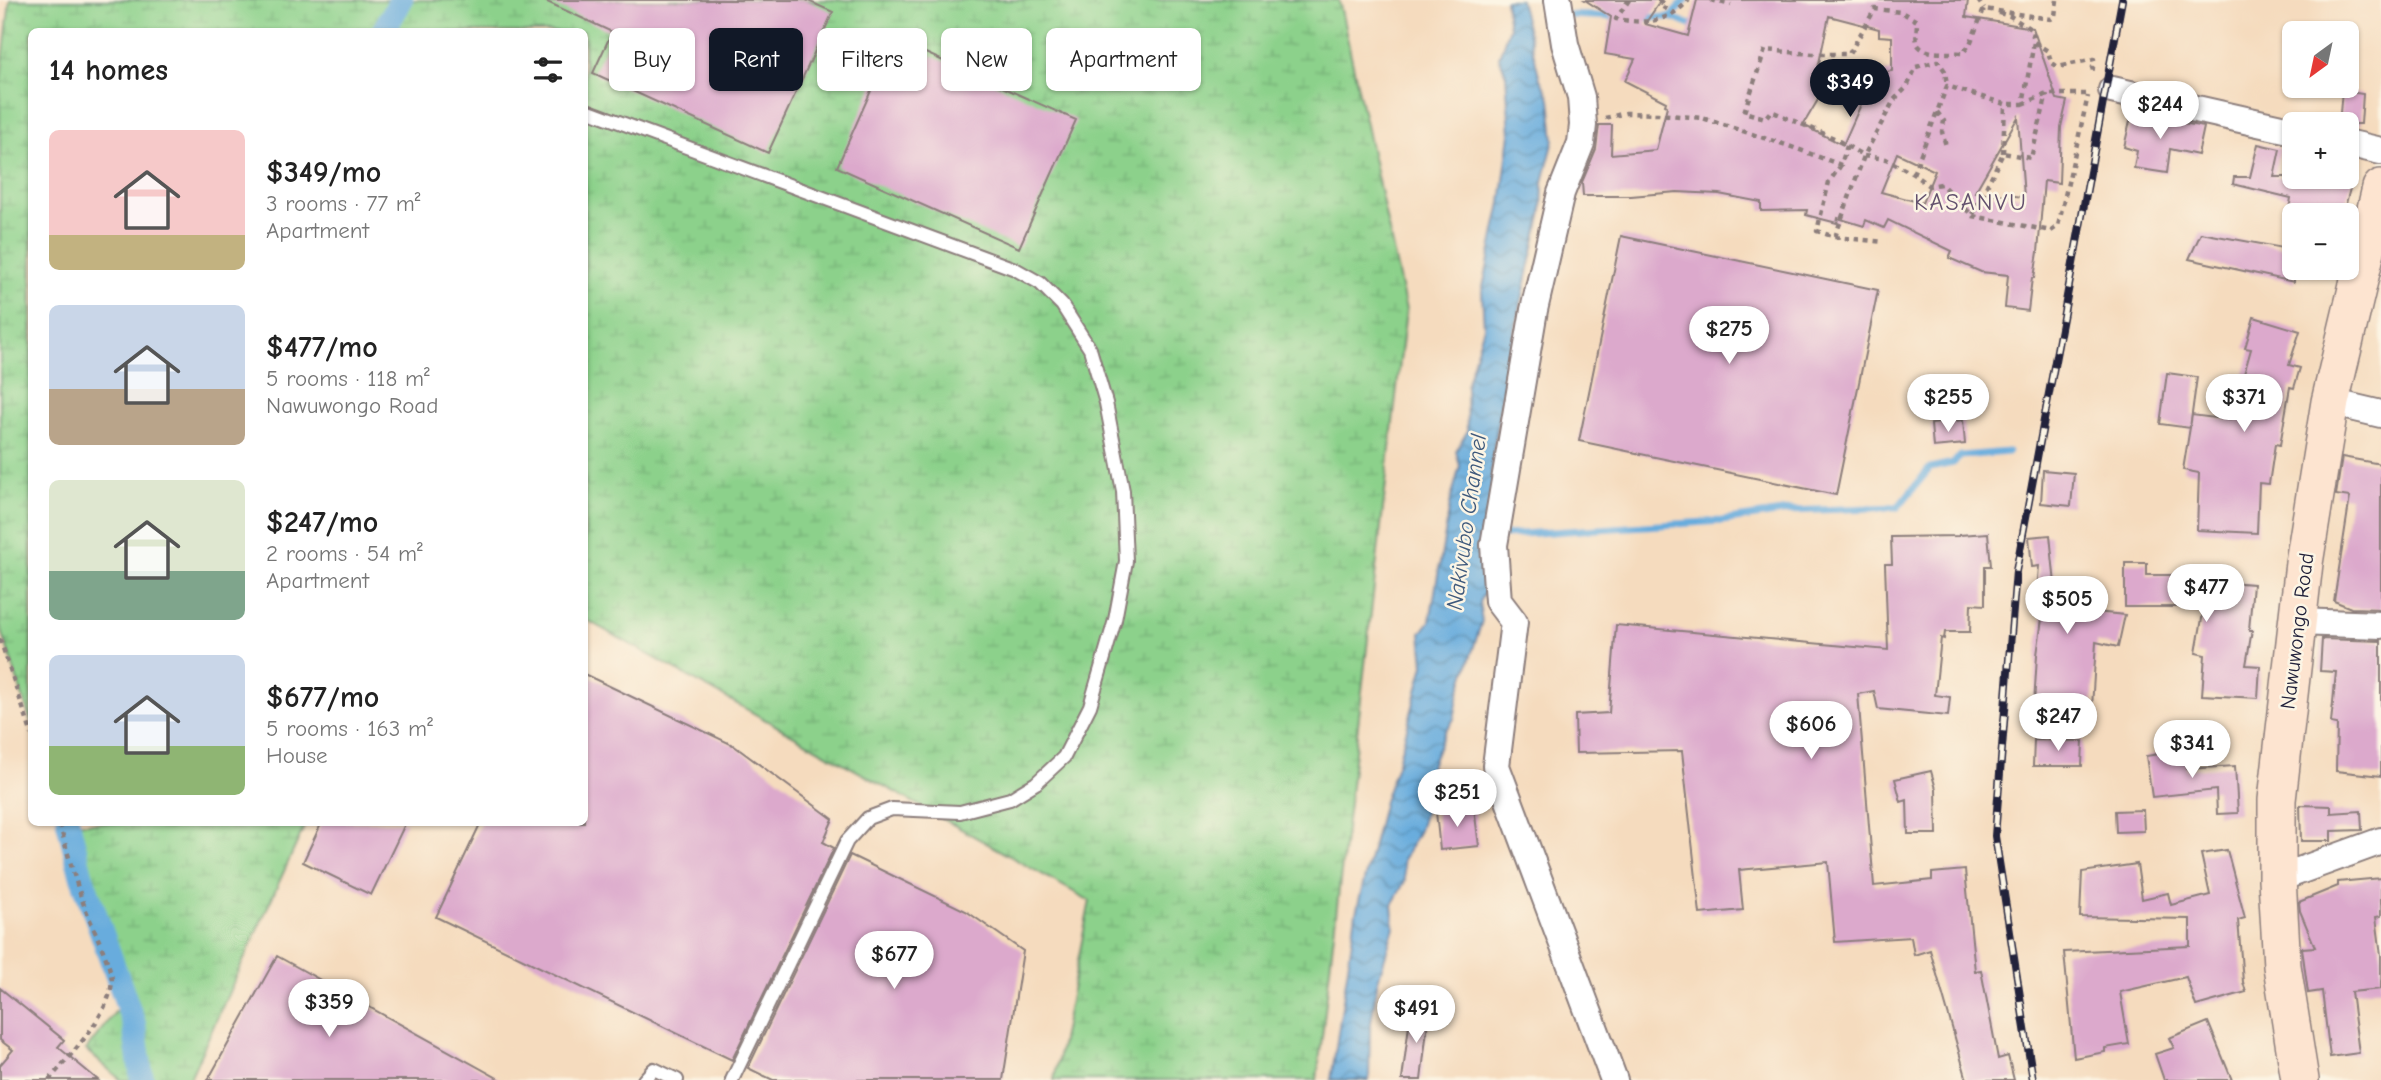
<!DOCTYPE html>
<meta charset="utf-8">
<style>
:root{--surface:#fff;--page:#f2f2f2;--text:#222;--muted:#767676;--accent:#111827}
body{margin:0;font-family:"Comic Neue",sans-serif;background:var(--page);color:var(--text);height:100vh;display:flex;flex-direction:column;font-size:26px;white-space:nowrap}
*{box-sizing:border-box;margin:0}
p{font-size:23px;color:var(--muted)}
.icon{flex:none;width:38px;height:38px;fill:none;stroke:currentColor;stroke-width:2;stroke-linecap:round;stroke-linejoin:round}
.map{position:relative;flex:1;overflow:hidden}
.details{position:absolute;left:28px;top:28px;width:560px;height:798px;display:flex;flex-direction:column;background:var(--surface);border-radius:10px;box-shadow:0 2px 5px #0004}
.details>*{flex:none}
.hud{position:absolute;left:609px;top:28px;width:665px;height:63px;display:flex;gap:14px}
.needle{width:46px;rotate:213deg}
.buttons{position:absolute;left:2282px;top:21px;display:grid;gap:14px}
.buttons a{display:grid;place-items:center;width:77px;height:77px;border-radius:10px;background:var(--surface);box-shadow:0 2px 5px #0004;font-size:35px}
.price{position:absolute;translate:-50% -60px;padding:0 16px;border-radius:24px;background:#fff;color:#222;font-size:23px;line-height:46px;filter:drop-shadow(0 2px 4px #0008)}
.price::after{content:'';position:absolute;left:50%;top:42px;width:21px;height:16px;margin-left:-10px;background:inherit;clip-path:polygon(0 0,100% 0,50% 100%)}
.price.current{background:var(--accent);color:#fff}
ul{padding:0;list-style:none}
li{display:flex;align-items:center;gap:21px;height:175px;padding:0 21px}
li span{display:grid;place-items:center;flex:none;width:196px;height:140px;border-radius:10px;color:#555}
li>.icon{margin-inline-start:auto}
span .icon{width:84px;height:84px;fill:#fffc;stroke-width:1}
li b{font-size:30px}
h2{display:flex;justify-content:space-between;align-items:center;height:84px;padding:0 21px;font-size:30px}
.pill{padding:0 24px;border-radius:10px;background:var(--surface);box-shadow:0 2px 5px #0004;font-size:24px;line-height:63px}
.pill.current{background:var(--accent);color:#fff}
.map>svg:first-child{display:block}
.wetland{fill:url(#wetland-marsh);stroke:#577a63;stroke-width:2}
.water{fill:url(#water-waves);stroke:#44678c;stroke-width:2}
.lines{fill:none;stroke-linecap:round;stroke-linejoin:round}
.stream{stroke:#67acdd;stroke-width:7}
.canal{stroke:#67acdd;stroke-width:24}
.building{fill:#dca9cc;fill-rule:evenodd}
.lane-casing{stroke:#8c7e7c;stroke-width:16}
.street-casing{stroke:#8c7e7c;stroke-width:30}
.secondary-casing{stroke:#8c7e7c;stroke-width:40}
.path{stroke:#8c7e7c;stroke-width:4.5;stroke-dasharray:5 5;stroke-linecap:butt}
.lane{stroke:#fff;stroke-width:12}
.street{stroke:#fff;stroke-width:26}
.secondary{stroke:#fde4d0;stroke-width:37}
.rail-casing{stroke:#22223b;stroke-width:8}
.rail{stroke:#fcf5e5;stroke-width:5;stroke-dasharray:16;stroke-linecap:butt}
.labels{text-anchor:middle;stroke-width:5;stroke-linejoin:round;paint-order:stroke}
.street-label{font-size:21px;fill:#22223b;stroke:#fcf5e5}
.water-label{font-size:23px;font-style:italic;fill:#3e597c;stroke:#fcf5e5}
.quarter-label{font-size:24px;letter-spacing:2px;fill:#63516e;stroke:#fcf5e5}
</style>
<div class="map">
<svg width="2381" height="1080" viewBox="0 0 2381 1080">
<defs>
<pattern id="wetland-marsh" width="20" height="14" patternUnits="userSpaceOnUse" patternTransform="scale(1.75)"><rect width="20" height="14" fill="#8cd18b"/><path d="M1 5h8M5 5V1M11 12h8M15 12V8" fill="none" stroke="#78b379"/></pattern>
<pattern id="water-waves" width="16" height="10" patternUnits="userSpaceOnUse" patternTransform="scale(1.75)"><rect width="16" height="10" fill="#67acdd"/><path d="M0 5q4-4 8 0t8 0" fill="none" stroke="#548cb4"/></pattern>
</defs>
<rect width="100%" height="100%" fill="#fcf5e5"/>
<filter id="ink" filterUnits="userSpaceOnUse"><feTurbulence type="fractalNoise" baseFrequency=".0143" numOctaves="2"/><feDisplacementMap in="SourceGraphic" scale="14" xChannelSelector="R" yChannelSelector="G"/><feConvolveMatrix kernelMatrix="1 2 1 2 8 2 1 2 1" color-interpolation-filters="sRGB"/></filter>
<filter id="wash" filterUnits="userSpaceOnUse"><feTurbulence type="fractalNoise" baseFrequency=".00686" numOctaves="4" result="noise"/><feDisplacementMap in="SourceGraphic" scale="28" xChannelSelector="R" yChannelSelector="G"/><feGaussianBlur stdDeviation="1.57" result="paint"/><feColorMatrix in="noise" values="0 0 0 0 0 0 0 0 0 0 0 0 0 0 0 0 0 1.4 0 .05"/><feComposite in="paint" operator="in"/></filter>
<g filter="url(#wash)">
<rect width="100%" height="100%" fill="#f5dbbe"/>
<!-- wetland -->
<path class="wetland" d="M10 0H1339L1406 310 1317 1080H1054L1090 901 585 619 584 32H32L31 723 0 625V87Z
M63 823H306L189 1080H121L86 1050 122 1003Z"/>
<!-- water -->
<path class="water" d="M1505 0H1520L1540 79 1550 98 1554 140 1543 182 1542 212 1507 365 1497 425 1491 469 1496 513 1490 582 1479 602 1482 621 1459 693 1454 719 1445 731 1426 778 1425 811 1419 830 1403 860 1405 881 1392 905 1394 927 1377 984 1370 1030 1369 1080H1331L1356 913 1384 801 1398 762 1424 665 1421 633 1430 621 1451 499 1460 466 1456 451 1467 432 1466 386 1484 327 1482 292 1501 203 1510 134 1506 74 1499 57 1509 27Z"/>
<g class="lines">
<!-- stream -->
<path class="stream" d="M1565 15 1619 17
M1670 17 1699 28
M1642 18 1670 17 1686 0
M1505 535 1722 521 1789 511 1898 507 1930 468 1953 463 1961 456 2008 452"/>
<!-- canal -->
<path class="canal" d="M383 32 401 0
M68 822 81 874 134 1024 142 1080"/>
</g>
<g id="blocks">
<!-- building -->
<path class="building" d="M543 0H806L833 12 768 153 593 73 612 32Z
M1585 0H1661L1645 24 1688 36 1697 0H1968L1966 17 2033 28 2057 99 2067 101 2061 127 2059 183 2044 181 2038 252 2034 278H2032L2028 311 2005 308 2008 275 1981 272 1949 258 1952 251 1888 220 1884 228 1866 220 1864 226 1838 218 1837 223 1806 215 1807 210 1761 211V202L1719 194 1677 192 1631 196H1583L1582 182 1596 149 1599 125H1612L1611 154 1656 150 1667 106 1665 105 1666 102 1625 81 1635 59 1605 54 1611 17ZM1829 16 1879 29V36L1892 37V71L1868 75 1871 95 1866 93 1843 145 1803 125 1832 76 1818 68ZM2018 117 2024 197 1975 192ZM1897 153 1935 171 1922 203 1881 192Z
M894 39 1076 120 1019 248 837 167Z
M2342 91 2363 94 2361 124H2339Z
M2132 113 2204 127 2198 155 2170 149 2167 173 2134 168 2137 151 2124 147Z
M2258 144 2280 149 2274 177H2353L2343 215H2288L2291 198 2233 184 2234 177H2250Z
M2201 233 2294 250V282L2189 259Z
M1621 236 1878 290 1836 495 1579 441Z
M2254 317 2300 331 2289 365 2300 368 2294 388 2290 387 2280 445 2275 444 2269 484 2259 483 2257 533 2197 530 2199 473 2183 470 2192 415 2230 420 2234 399H2237L2251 349 2245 348Z
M2167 373 2197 377 2190 428 2160 424Z
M1919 387 1941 392 1936 412 1915 408Z
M1963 420 1965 444 1933 447 1931 424Z
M2342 457 2381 464V609L2351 608 2334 601 2350 497 2336 495Z
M2043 470 2074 473 2071 506 2041 503Z
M1988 533 1991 566H1985V605L1971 604 1970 632H1945L1944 639 1941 638 1935 695 1950 697 1948 716 1878 709 1874 691 1858 694 1874 886 1932 880V873L1965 870 1975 971 1981 970 1998 1059 2008 1056 2014 1080H1967L1930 950 1914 955 1911 937 1835 942 1828 862 1739 870 1743 910 1700 914 1682 751 1576 753 1575 715 1609 713 1616 625 1888 650 1885 564H1892L1891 537 1959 536V535Z
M2050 535 2055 584 2087 586 2085 611 2125 615 2118 647 2096 642 2092 708 2034 705 2037 655 2044 604 2036 603 2039 566 2032 567 2029 537Z
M2125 563H2147V575H2200V580L2253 584 2249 630H2252L2246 665 2260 666 2258 698 2202 695 2205 655 2196 653 2204 607H2125Z
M2322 639 2381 641V776L2336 771 2337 724 2331 723 2336 672 2320 671Z
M584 674 733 745 833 819 823 842 834 848 732 1060 436 917 481 822H584Z
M2034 740 2083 741 2082 766H2033Z
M2184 750 2187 769 2235 766 2238 813 2217 814 2216 790 2152 797 2146 756Z
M1931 771 1936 789 1937 834H1908L1907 800 1901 802 1895 779Z
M2300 805 2331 806V813L2361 811 2362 830 2331 831V841H2301Z
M1474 808 1479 846 1440 850 1436 812Z
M2143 810 2144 831 2116 832 2115 811Z
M322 822H406L371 895 303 862Z
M2227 850 2245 918 2238 920 2243 982 2246 992 2196 1006 2186 977 2120 992 2129 1044 2105 1048V1052L2074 1058 2064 952 2190 946V919L2080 917 2082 872 2137 864 2142 899 2168 893 2171 905 2210 895 2201 854Z
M850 855 966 911 1023 951 1003 1080H773L748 1068Z
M2381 878V916L2376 917 2381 955V989L2351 992 2359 1053 2330 1057 2322 991 2308 993 2302 948 2315 947 2300 911 2299 902 2338 886V882Z
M277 956 501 1080H208Z
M0 988 64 1040 58 1047 98 1080H0V1065L13 1050 0 1040Z
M1411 1009 1429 1012 1421 1080H1402Z
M2208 1022 2232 1080H2164L2155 1054 2174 1048 2169 1038Z"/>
</g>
</g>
<g filter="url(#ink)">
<use href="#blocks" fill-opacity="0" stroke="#8c7e7c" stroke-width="2"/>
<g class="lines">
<!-- lane casing -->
<g class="lane-casing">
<path id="lane" d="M584 109 1015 269 1040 283 1062 305 1090 349 1106 403 1123 491 1126 561 1115 620 1090 706 1064 757 1036 783 1010 799 960 812 892 809 868 818 847 841 732 1080
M644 1080 654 1069 677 1080"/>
</g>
<!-- street casing -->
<g class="street-casing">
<path id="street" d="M1558 0 1565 44 1581 97 1583 125 1581 143 1561 193 1534 310 1494 545 1498 601 1514 622 1496 766 1614 1080
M2112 90 2294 131
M2347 143 2381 151
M2330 402 2381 414
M2297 622 2381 625
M2277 879 2381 841"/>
</g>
<!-- secondary casing -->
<g class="secondary-casing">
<path id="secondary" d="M2300 1080 2282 966 2277 879V800L2304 563 2330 402 2381 188"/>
</g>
<!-- path -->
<path class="path" d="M1629 0 1616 19C1647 24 1667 23 1689 0
M1662 0 1659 5 1674 13
M1711 0 1731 5
M1978 0 1984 9
M2057 0 2055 16 2051 19 1984 9 1970 44 1963 53C1952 52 1925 56 1918 45 1915 39 1917 28 1917 21L1901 12 1875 9 1849 54H1813L1765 50 1744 112 1765 118 1771 111 1834 138 1864 156 1886 159 1913 174 1929 186 1941 184 1973 216 2051 231 2058 226 2088 96
M1999 13 2010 16 2032 30 2034 42 2048 51 2051 62 2058 67 2094 59 2092 75
M2023 104 2047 94H2089
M1937 112 1944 121 1942 132 1946 146
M1605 118 1626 113 1658 114 1702 118 1789 146 1841 165 1847 146
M2003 153 2005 105
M1841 165 1829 182 1817 231 1835 237 1884 242
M1913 174 1947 86 2005 104H2023L2034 42
M1973 214 2003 153 2031 158 2047 94
M1835 237 1864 156 1894 100 1907 87 1916 67 1938 61 1945 71 1947 86
M0 639 32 735
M49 1080C70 1055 110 1015 112 981 112 966 90 922 84 905 74 878 67 850 59 822"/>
<!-- lane -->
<use href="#lane" class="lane"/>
<!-- street -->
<use href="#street" class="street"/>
<!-- secondary -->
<use href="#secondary" class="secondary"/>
<!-- rail casing -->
<g class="rail-casing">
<path id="rail" d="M2033 1080 1995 836 2016 571 2122 0"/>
</g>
<!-- rail -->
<use href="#rail" class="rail"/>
</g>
</g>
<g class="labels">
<!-- street labels -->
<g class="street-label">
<text transform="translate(2297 631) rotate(-83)" y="7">Nawuwongo Road</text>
</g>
<!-- water labels -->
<g class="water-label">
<text transform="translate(1466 522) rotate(-82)" y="8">Nakivubo Channel</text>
</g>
<!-- quarter labels -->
<g class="quarter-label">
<text x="1971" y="210">KASANVU</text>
</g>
</g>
</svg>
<div class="buttons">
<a><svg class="needle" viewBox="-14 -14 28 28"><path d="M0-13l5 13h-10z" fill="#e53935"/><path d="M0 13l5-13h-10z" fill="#767676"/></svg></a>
<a>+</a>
<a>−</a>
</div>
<b class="price current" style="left:1850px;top:119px">$349</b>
<b class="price" style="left:2160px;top:141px">$244</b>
<b class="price" style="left:1729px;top:366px">$275</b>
<b class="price" style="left:1948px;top:434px">$255</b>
<b class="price" style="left:2244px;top:434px">$371</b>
<b class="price" style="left:2206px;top:624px">$477</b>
<b class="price" style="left:2067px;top:636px">$505</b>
<b class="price" style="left:2058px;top:753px">$247</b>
<b class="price" style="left:1811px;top:761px">$606</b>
<b class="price" style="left:2192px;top:780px">$341</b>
<b class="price" style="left:1457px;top:829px">$251</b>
<b class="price" style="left:894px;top:991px">$677</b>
<b class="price" style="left:329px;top:1039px">$359</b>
<b class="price" style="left:1416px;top:1045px">$491</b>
<div class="hud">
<a class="pill">Buy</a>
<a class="pill current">Rent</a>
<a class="pill">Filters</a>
<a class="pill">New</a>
<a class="pill">Apartment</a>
</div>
<section class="details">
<h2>14 homes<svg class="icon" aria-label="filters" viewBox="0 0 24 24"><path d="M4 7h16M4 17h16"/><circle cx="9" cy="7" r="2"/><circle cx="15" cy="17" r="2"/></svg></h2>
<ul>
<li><span style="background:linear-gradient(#f6c9c9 75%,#c2b280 0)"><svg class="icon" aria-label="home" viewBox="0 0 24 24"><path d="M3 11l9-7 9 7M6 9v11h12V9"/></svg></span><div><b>$349/mo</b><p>3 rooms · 77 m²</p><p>Apartment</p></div></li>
<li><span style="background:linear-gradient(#c9d6e8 60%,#b9a48a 0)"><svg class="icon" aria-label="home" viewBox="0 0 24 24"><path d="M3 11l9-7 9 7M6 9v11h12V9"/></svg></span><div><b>$477/mo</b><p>5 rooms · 118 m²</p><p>Nawuwongo Road</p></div></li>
<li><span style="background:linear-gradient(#dfe7d0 65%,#7fa58c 0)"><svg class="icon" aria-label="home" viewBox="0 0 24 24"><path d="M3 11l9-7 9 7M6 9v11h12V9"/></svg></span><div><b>$247/mo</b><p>2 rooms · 54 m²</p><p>Apartment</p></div></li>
<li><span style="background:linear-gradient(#c9d6e8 65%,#8fb573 0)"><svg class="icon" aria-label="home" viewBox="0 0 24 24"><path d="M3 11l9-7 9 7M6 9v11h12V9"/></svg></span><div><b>$677/mo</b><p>5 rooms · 163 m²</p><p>House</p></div></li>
</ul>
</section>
</div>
